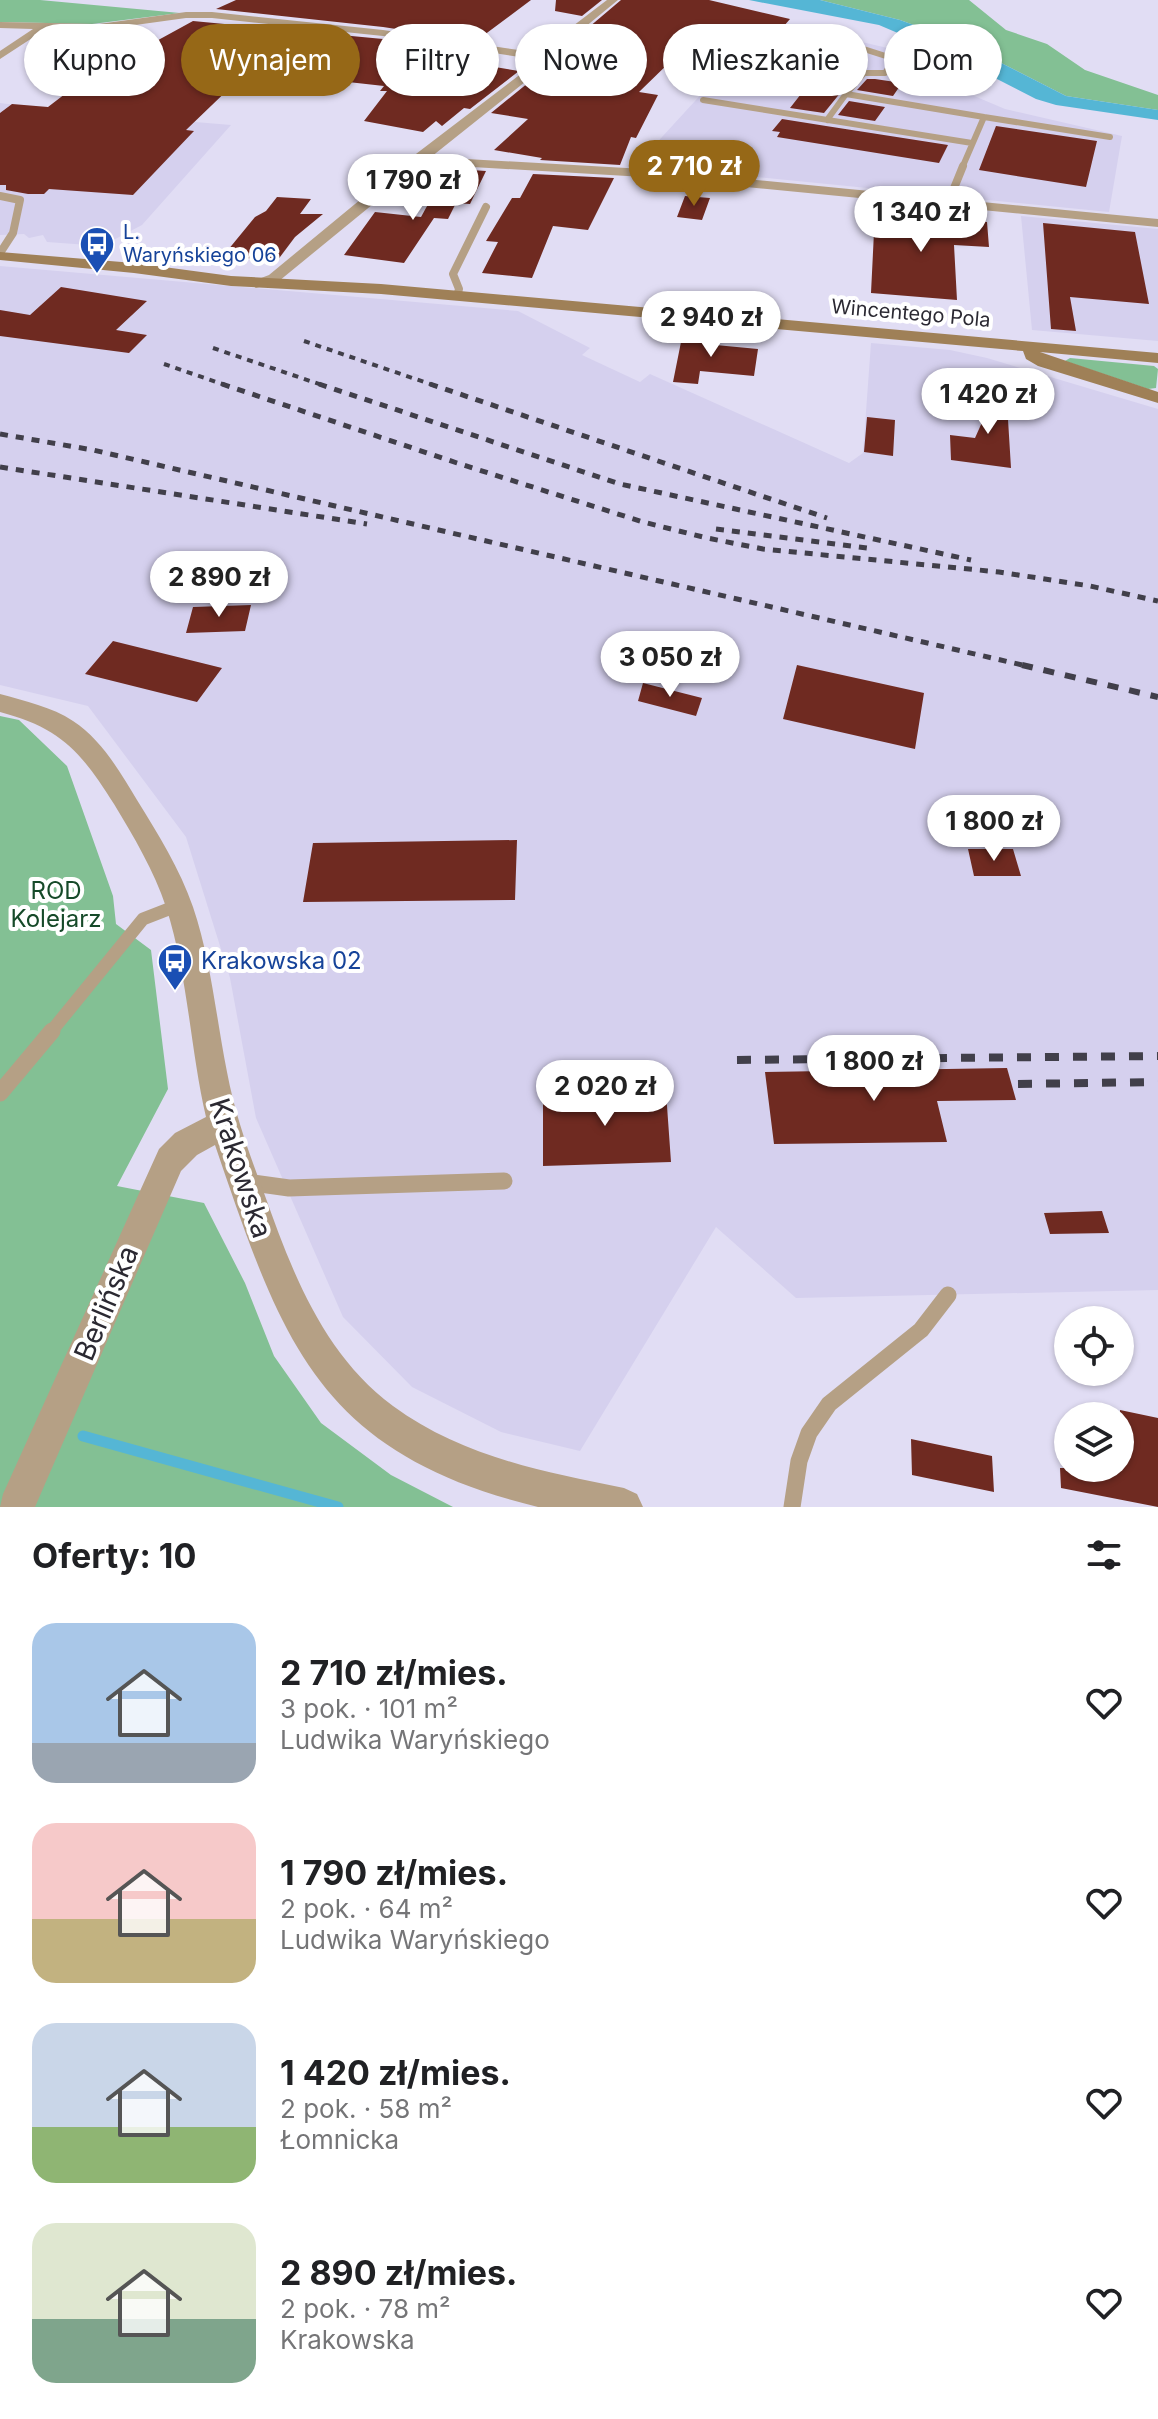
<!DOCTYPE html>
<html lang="pl">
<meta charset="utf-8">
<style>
:root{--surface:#fff;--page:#f2f2f2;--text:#202124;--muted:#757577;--accent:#966817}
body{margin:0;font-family:Inter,sans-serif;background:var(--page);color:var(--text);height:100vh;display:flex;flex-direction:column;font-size:30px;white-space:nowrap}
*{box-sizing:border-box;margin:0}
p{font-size:26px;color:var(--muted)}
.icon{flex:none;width:44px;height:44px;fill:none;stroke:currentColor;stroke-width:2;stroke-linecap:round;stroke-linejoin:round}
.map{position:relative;height:1507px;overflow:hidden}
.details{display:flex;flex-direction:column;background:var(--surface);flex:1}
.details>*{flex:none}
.guide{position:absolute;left:24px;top:24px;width:1110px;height:72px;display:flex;gap:16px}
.controls{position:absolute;left:1054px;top:1306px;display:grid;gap:16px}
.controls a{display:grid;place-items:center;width:80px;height:80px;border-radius:50%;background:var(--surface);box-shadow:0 2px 6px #0004;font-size:40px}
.price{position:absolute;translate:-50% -68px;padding:0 18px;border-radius:28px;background:#fff;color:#222;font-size:26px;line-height:52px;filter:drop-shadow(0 2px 4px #0008)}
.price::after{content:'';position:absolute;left:50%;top:48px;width:24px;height:18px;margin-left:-12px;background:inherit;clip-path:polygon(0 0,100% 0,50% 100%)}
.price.selected{background:var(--accent);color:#fff}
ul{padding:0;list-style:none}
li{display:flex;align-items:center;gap:24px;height:200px;padding:0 32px}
li span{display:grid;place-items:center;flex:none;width:224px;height:160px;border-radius:24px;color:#555}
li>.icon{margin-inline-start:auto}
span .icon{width:96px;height:96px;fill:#fffc;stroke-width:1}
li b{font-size:34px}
h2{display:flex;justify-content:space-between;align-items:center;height:96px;padding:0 32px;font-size:34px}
.pill{padding:0 28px;border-radius:36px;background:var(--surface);box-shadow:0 2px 6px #0004;font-size:28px;line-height:72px}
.pill.selected{background:var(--accent);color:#fff}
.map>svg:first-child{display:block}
.built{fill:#d5d0ee}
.green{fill:#83c094}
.water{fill:#55b6d5}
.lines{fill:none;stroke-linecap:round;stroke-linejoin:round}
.stream{stroke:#55b6d5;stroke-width:11}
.building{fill:#6f2a21}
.lane-far3{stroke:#b5a085;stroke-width:6}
.lane-far2{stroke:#b5a085;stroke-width:8}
.lane-far1{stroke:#b5a085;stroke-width:13}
.lane{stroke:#b5a085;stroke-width:17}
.street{fill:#b5a085;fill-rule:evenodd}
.secondary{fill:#9f8057;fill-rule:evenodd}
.rail-far3{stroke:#413f4a;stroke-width:4;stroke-dasharray:6 6;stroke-linecap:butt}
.rail-far2{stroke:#413f4a;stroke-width:5;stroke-dasharray:8 8;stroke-linecap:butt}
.rail-far1{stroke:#413f4a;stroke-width:6;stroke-dasharray:11 11;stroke-linecap:butt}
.rail{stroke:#413f4a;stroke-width:8;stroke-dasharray:14 14;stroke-linecap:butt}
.labels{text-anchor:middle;stroke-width:8;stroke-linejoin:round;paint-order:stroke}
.far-transit-label{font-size:20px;fill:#164399;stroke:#fff;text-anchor:start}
.far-street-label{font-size:20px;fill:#2b2932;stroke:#fff}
.park-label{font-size:24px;fill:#164a29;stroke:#fff}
.transit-label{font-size:24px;fill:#164399;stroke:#fff;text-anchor:start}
.near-street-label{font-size:28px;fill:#2b2932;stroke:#fff}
</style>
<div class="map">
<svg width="1158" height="1507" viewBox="0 0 1158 1507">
<rect width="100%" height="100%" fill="#e1ddf4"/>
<!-- built -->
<path class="built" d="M827 34 892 49 914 59 923 69 953 87 1005 109 1122 136 1109 212 677 169 685 153 651 149 717 77 775 86 812 41Z
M0 103 64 111 231 125 142 225 102 246 47 242 43 235 29 238 24 234 0 235Z
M1021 216 1158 229V341L1032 330Z
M0 266 518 311 590 348 582 355 640 382 650 374 849 463 863 453 871 343 950 350 987 358 1158 409V1290L796 1298 716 1227 580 1451 501 1432 412 1387 343 1317 256 1118 230 978 186 837 88 706 0 685Z"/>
<!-- green -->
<path class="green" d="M0 0H40L180 13 92 24 0 22Z
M820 0H969L1006 30 1047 44 1085 70 1158 95V110L1066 96 958 41 900 20Z
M1070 358 1154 366 1158 369 1156 388 1148 389 1065 361Z
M0 716 19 720 67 766 113 896 116 924 151 950 168 1089 117 1186 204 1203 245 1283 274 1356 321 1423 391 1475 453 1507H0Z"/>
<!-- water -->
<path class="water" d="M749 0H820L900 20 958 41 1066 96 1158 110V120L1056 105 1036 99 954 57 879 25Z"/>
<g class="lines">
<!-- stream -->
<path class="stream" d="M83 1436 338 1507"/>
</g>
<!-- building -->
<path class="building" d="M236 0H531L476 41 383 27 216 9Z
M556 0H602L582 16 555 11Z
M621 0H709L790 19 747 69 674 58 639 92 658 95 636 138 631 137 620 165 540 160 542 158 494 150 528 119 491 113 539 74 549 75 593 38 582 36V33Z
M193 21 383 39 461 51 453 60 519 71 470 109 464 108 442 126 436 121 423 132 364 121 387 91H380L384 86 294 76 290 80 274 82 238 80 186 130 194 131 133 195 49 189 44 194H28L6 190V185H0V113L12 104 48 107 78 84Z
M819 71 854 76 824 113 790 108Z
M867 79H875L902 83 893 96 857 90Z
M849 101 885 107 875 121 838 115Z
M782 119 826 126 948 145 939 163 777 137 780 132 772 131Z
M996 126 1097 141 1086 187 979 170Z
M456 169 486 171 470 204 456 203 448 219 434 218 404 263 344 255 375 212 421 217 432 197 438 198Z
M533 174 614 178 588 230 553 226 532 278 482 273 498 242 486 241 512 198H520Z
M685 196 710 198 702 220 677 217Z
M277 197 311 199 300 214H323L295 237 277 261 223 256 255 217 266 211Z
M875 212 987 222 989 247 954 245 957 300 871 293Z
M1043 223 1135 232 1149 304 1070 297 1076 331 1051 329Z
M61 287 147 301 116 330 147 335 129 353 0 336V310L30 315Z
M683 332 707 334 705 344 758 349 754 376 700 371 698 384 673 382Z
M1005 371 1011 468 951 460 950 435 975 438Z
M867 417 895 420 893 456 864 452Z
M251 605 245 631 186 633 193 607Z
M113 641 222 668 197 702 85 674Z
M797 665 924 693 915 749 783 719Z
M643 683 702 698 696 716 638 701Z
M517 840 515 900 303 902 313 843Z
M968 849H1013L1021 876H974Z
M1007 1068 1016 1100 937 1101 947 1142 774 1144 765 1072Z
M640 1089 641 1093 666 1092 671 1162 543 1166V1091Z
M1102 1211 1109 1233 1050 1234 1044 1213Z
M1120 1410 1158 1418V1507L1061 1488 1060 1468H1120Z
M911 1439 992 1456 994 1492 912 1475Z"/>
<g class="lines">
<!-- lane-far3 -->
<path class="lane-far3" d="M823 36 895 59 885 73H864
M828 40 864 73 846 94
M703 100 972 143
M827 120 846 94 984 117
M962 168 984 117 1110 137"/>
<!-- lane-far2 -->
<path class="lane-far2" d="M0 196 20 200 13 233 0 253
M948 203 963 166
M457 296 459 289 453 274 486 207"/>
<!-- lane-far1 -->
<path class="lane-far1" d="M50 1033 143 919 179 905"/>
<!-- lane -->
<path class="lane" d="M0 1093 52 1031
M246 1182 289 1188 504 1181
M792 1507 799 1461 809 1433 829 1404 921 1330 948 1295"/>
<!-- street -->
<path class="street" d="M607 0H618L579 32V39L431 157 644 169 1158 219V227L644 177 422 164 279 281 256 288 248 283 269 275 412 157 539 60 383 36 212 18H186L99 30 46 29 0 59V51L33 29 0 28V22L99 24 186 12H212L383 30 546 54 569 36V29Z
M0 694C25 701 52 707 73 721 102 740 120 772 137 800 158 834 180 869 193 907 211 960 216 1017 227 1072 235 1115 249 1153 264 1193 292 1272 323 1354 393 1406 461 1456 543 1472 624 1488L637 1494 643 1507H538C317 1453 282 1341 215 1145L197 1155 181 1171 35 1507H0L3 1494 159 1149 175 1133 206 1117C190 1048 188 975 166 907 154 871 134 837 114 804 81 752 61 728 0 712Z"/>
<!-- secondary -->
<path class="secondary" d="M0 252 134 263 231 276 381 284 1158 353V363L1040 352 1158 392V403L1038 366 1026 359 1023 351 381 294 231 286 134 273 0 260Z"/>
<!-- rail-far3 -->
<path class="rail-far3" d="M304 341 436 386
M213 348 325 386
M164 364 228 386"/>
<!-- rail-far2 -->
<path class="rail-far2" d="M222 384 457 463 643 522 707 538 763 549 999 572 1090 586 1158 601
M319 384 620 484 971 560
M430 384 827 518
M0 434 93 450 1031 667
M0 467 367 524
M716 529 867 548"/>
<!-- rail-far1 -->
<path class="rail-far1" d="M1022 665 1158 697"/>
<!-- rail -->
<path class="rail" d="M737 1060 1158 1056
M1018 1084 1158 1082"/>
</g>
<!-- icons -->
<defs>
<g id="bus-pin" transform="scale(1.8)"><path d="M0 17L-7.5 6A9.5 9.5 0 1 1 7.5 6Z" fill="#1a4fb4" stroke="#fff"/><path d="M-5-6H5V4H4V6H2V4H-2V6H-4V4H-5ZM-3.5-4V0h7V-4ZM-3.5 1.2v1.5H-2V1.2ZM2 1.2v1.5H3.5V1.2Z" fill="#fff"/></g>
</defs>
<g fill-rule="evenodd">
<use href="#bus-pin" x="97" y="244"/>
<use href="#bus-pin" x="175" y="961"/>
</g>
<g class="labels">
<!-- far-transit labels -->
<g class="far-transit-label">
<text x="123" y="239">L.<tspan x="123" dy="23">Waryńskiego 06</tspan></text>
</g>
<!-- far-street labels -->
<g class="far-street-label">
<text transform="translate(911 313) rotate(5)" y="7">Wincentego Pola</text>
</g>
<!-- park labels -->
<g class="park-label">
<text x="56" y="899">ROD<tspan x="56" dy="28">Kolejarz</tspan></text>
</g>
<!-- transit labels -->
<g class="transit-label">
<text x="201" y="969">Krakowska 02</text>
</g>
<!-- near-street labels -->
<g class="near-street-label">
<text transform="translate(241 1168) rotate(72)" y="10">Krakowska</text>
<text transform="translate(106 1303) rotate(-67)" y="10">Berlińska</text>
</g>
</g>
</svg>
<div class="controls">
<a><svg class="icon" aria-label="locate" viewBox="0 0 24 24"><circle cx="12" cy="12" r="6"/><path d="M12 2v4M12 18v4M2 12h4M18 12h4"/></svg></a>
<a><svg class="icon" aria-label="layers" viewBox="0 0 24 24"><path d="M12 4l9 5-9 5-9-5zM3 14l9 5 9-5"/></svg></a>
</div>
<b class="price selected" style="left:694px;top:208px">2 710 zł</b>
<b class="price" style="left:413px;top:222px">1 790 zł</b>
<b class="price" style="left:921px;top:254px">1 340 zł</b>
<b class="price" style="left:711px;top:359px">2 940 zł</b>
<b class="price" style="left:988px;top:436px">1 420 zł</b>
<b class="price" style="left:219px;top:619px">2 890 zł</b>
<b class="price" style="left:670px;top:699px">3 050 zł</b>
<b class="price" style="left:994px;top:863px">1 800 zł</b>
<b class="price" style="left:874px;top:1103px">1 800 zł</b>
<b class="price" style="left:605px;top:1128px">2 020 zł</b>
<div class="guide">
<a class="pill">Kupno</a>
<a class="pill selected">Wynajem</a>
<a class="pill">Filtry</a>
<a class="pill">Nowe</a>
<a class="pill">Mieszkanie</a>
<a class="pill">Dom</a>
</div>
</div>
<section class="details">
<h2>Oferty: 10<svg class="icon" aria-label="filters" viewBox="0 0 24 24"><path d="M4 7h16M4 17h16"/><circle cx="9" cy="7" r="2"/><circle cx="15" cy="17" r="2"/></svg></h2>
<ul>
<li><span style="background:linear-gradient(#a9c7e8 75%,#9aa5b1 0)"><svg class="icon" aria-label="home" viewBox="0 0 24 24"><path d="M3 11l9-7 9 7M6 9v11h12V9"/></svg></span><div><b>2 710 zł/mies.</b><p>3 pok. · 101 m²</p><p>Ludwika Waryńskiego</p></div><svg class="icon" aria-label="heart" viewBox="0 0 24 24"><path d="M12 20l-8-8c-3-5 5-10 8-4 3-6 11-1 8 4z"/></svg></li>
<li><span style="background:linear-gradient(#f6c9c9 60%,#c2b280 0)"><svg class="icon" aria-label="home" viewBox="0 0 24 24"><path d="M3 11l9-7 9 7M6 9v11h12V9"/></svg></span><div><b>1 790 zł/mies.</b><p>2 pok. · 64 m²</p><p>Ludwika Waryńskiego</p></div><svg class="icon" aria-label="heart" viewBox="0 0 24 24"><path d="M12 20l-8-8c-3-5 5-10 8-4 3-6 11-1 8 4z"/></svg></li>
<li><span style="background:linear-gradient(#c9d6e8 65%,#8fb573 0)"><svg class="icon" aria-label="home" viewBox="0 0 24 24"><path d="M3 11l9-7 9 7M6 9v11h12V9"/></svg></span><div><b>1 420 zł/mies.</b><p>2 pok. · 58 m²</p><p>Łomnicka</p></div><svg class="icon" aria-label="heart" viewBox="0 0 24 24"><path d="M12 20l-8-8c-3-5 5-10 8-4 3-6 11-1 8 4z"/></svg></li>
<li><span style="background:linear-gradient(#dfe7d0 60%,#7fa58c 0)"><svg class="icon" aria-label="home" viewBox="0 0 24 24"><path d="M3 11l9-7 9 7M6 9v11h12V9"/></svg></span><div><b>2 890 zł/mies.</b><p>2 pok. · 78 m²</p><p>Krakowska</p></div><svg class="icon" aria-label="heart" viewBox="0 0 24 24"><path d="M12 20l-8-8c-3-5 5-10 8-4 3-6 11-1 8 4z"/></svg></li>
</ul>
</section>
